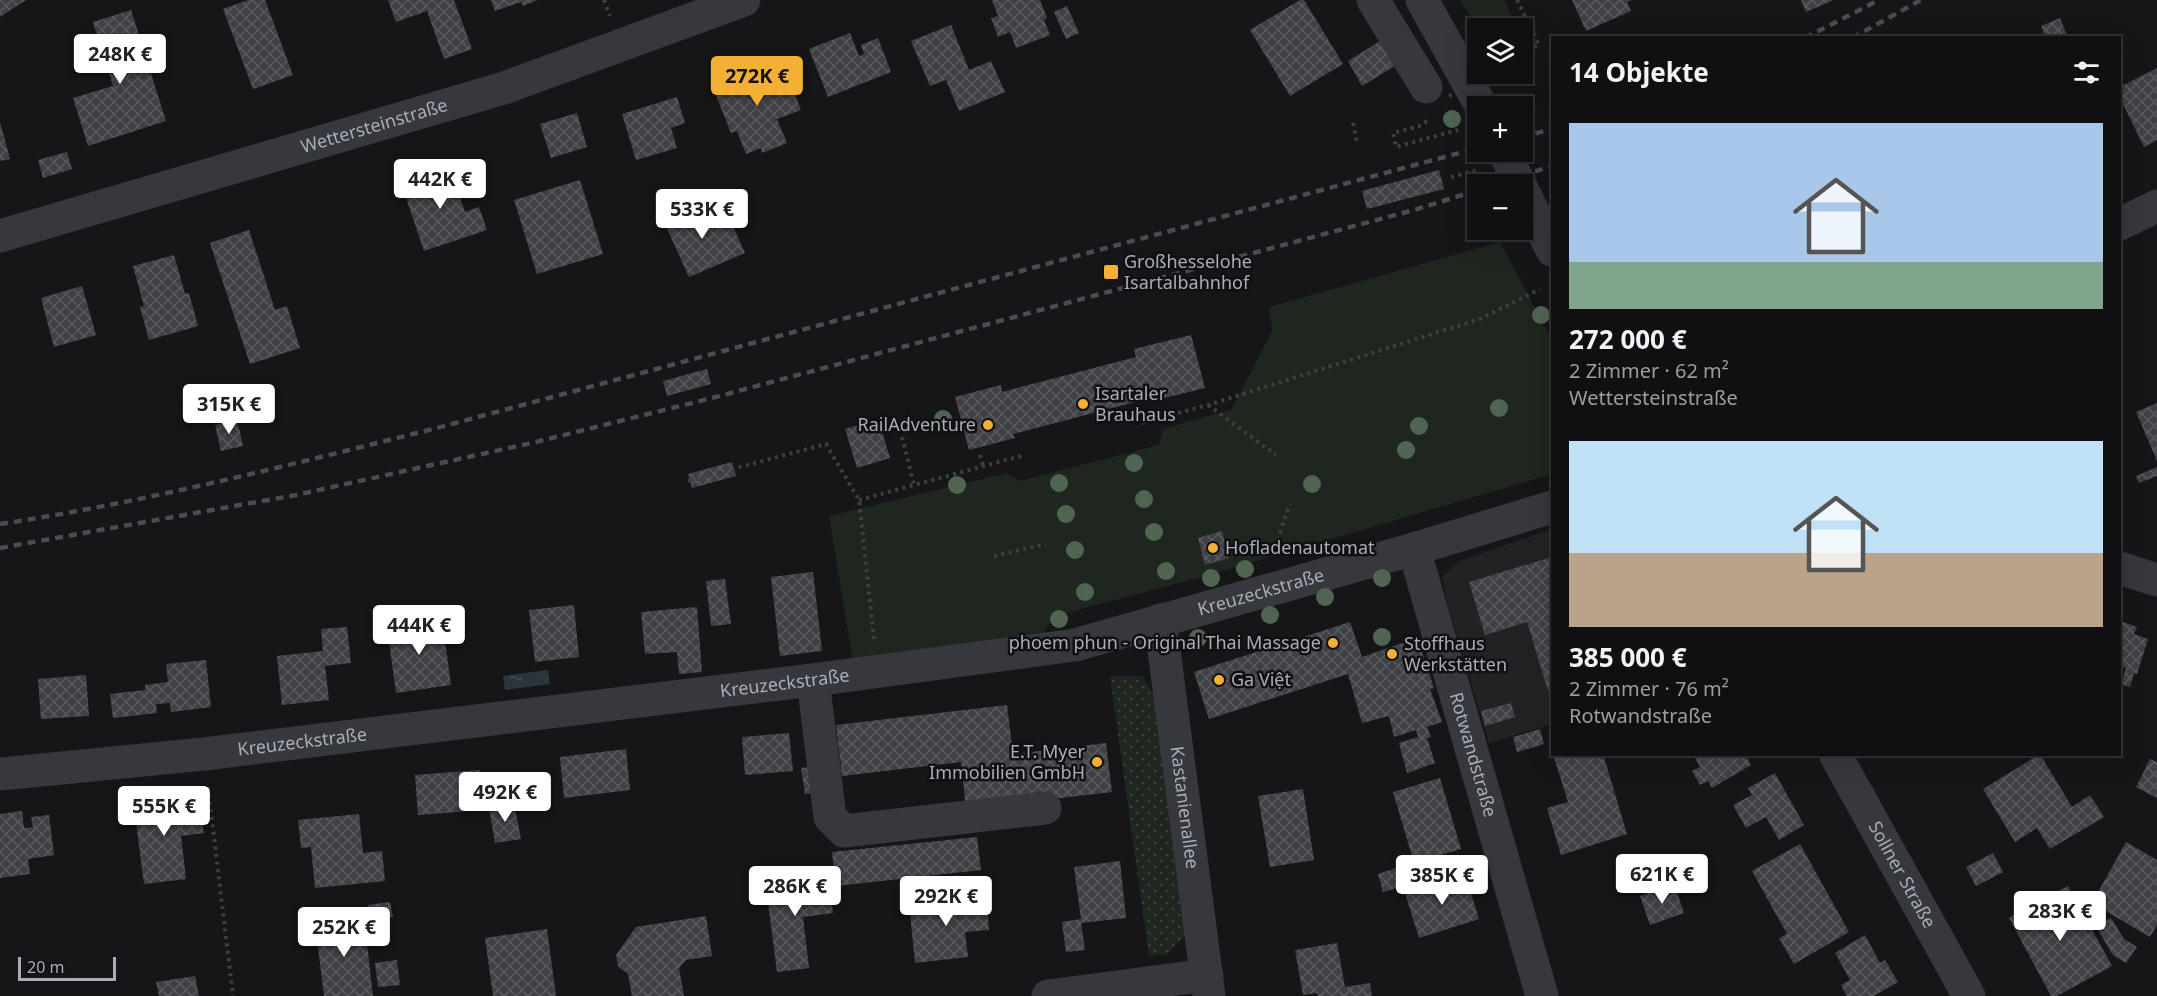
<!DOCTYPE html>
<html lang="de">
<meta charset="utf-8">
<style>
:root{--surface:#101012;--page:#19191b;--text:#f1f3f6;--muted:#9c9d9f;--line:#303032;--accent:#f2b134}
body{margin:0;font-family:"Noto Sans",sans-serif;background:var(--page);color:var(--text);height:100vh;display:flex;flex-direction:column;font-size:22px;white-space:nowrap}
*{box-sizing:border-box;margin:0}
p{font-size:20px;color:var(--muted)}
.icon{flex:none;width:33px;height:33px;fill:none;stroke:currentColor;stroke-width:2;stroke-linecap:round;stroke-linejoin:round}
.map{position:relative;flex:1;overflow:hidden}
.details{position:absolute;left:1551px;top:36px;width:570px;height:720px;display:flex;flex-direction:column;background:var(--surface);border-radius:0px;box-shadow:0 6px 24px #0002,0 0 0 2px var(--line)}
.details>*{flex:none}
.fabs{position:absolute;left:1467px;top:18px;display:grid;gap:12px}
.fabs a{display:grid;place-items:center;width:66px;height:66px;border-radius:0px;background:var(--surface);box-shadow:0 6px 24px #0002,0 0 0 2px var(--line);font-size:30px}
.scale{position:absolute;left:18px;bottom:15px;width:98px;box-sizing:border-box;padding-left:6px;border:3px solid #a8adb8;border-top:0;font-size:16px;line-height:21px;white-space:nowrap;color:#a8adb8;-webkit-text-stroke:4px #111113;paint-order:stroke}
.price{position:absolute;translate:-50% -51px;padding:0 14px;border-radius:6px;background:#fff;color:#222;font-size:20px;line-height:39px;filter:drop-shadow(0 2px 3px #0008)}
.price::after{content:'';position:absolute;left:50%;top:36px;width:18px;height:14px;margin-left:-9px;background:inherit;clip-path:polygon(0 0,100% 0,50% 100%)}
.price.on{background:var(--accent);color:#111}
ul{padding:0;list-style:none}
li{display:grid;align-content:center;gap:12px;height:318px;padding:0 18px}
li span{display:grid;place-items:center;height:186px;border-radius:0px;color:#555}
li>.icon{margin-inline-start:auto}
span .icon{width:108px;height:108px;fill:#fffc;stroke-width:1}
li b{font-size:26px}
h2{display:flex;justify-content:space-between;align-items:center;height:72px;padding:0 18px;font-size:26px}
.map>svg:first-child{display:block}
.built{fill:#222225}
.grass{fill:url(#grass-dots)}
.park{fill:#1e261f}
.water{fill:url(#water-ripples)}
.building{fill:url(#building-cross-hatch)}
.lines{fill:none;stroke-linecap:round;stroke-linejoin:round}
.path{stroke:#3d3f44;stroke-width:4;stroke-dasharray:3 4.5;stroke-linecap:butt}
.minor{stroke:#37383d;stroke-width:33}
.rail{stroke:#4a4c52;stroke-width:4.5;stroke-dasharray:8 6;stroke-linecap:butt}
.path-bridge{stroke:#3d3f44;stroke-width:4;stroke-dasharray:3 4.5;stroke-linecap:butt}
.tree{fill:#506452}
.poi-dot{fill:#f2b134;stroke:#111113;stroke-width:2}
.labels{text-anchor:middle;stroke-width:5;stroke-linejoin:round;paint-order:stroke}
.street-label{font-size:18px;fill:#a8adb8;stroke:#111113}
.poi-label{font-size:18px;fill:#a8adb8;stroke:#111113;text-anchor:start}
</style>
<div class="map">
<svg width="2157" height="996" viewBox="0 0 2157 996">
<defs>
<pattern id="grass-dots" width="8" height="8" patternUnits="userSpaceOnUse" patternTransform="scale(1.5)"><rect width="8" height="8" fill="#1e261f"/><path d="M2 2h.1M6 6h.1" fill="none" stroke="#3c433d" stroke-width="1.8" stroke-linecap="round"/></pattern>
<pattern id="water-ripples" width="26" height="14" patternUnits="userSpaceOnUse" patternTransform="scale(1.5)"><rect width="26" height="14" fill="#2c353c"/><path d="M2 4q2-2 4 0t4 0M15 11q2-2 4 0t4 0" fill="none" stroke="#485056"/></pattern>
<pattern id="building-cross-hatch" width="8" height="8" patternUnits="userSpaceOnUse" patternTransform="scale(1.5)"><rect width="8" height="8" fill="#404145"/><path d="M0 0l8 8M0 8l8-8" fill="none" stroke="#595a5e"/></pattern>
</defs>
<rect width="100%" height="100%" fill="#161618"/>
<!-- built -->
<path class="built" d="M1552 529V724L1489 743 1447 602 1442 577 1459 561Z"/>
<!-- grass -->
<path class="grass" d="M1110 676H1142L1154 695 1186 935 1167 954 1149 956Z"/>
<!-- park -->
<path class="park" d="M1460 0H1505L1511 16 1485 28H1478Z
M1500 242 1552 341V474L1216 573 1055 616 1039 639 853 662 829 516 1007 473 1019 481 1159 445 1163 429 1232 409 1272 331 1269 307Z"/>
<!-- water -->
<path class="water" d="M548 670 550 684 505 690 503 676Z"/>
<!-- building -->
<path class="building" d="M0 0H26L0 17Z
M248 0H265L293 75 253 89 223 9Z
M388 0H454L472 49 444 59 427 11 396 22Z
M491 0H538L523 6 521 2 495 11Z
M992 0H1040L1047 18 1044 20 1050 35 1016 48 1010 32 998 37 991 18 998 16Z
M1300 0H1304L1343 64 1290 96 1250 30Z
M1572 0H1632L1627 2 1631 11 1586 31Z
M1801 0H1834L1806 12Z
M1067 6 1079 33 1066 39 1054 12Z
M131 10 166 121 88 146 73 98 113 86 93 22Z
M2060 18 2068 38H2046L2041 26Z
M951 25 969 70 991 61 1005 92 959 111 946 80 930 86 911 41Z
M850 33 859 56 864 54 861 45 878 38 891 72 828 97 809 49Z
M1380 41 1395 66 1362 86 1348 61Z
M757 66 761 78 785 69 801 110 777 119 787 143 762 153 761 148 746 154 737 131 731 133 711 83Z
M2157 68V140L2144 147 2120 98V87Z
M677 97 685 123 671 128 677 148 636 160 622 114Z
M577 113 587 147 551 158 540 124Z
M0 122 10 159 0 161Z
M67 152 72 169 43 178 38 160Z
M450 167 465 212 479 207 487 230 424 251 401 183Z
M1439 170 1444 189 1367 209 1362 191Z
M580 180 603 254 537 274 514 200Z
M701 203 712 227 730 220 745 253 689 277 663 220Z
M249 230 275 310 287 306 300 348 250 364 210 243Z
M174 255 185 294 189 293 198 326 149 340 140 307 144 306 133 266Z
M82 286 96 335 54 347 41 298Z
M1191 335 1205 388 1148 402 1147 399 1013 434 1015 438 969 450 955 397 1001 385 1002 392 1136 357 1134 349Z
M707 369 711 384 667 396 663 381Z
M2157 403V461L2136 412Z
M237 419 243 446 221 451 215 425Z
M878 419 890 458 857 468 845 429Z
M732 462 736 476 692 488 688 474Z
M2157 467V476L2139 483 2136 476Z
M1222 531 1229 558 1205 565 1198 538Z
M1552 557V690L1548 691 1527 622 1485 635 1469 582Z
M813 572 822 651 780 656 771 577Z
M725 579 731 624 711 626 706 581Z
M574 605 579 657 535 662 529 610Z
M697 607 702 672 679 674 677 652 645 654 641 612Z
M442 619 451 685 396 693 387 627Z
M2120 621 2137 627 2134 634 2148 639 2137 674 2134 673 2130 687 2121 684 2126 668 2123 667 2120 677Z
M1350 622 1362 657 1417 638 1434 688 1430 689 1442 722 1427 727 1431 737 1427 738 1435 763 1407 773 1399 743 1418 737 1416 730 1394 737 1389 716 1362 723 1348 674 1209 719 1194 672Z
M347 627 351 663 325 666 329 700 282 705 277 656 323 651 321 629Z
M206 660 211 707 171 712 170 703 156 704 157 713 113 718 110 694 145 690V685L168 682 166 664Z
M86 675 89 716 41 719 38 679Z
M1511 703 1515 717 1485 726 1481 711Z
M1007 705 1013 754 1106 743 1112 792 966 809 961 762 842 776 836 725Z
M1540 729 1544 744 1517 752 1513 737Z
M789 733 793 771 745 775 742 737Z
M626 749 630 790 564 798 560 757Z
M1553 754H1603L1627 834 1561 855 1547 808 1568 802Z
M1693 754H1745L1751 765 1712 788 1708 781 1700 785 1692 771 1700 767Z
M2040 754 2072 807 2090 795 2104 817 2050 849 2037 828 2015 842 1983 789Z
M2150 759 2157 762V798L2136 787Z
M818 766 822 792 805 794 801 768Z
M480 770 483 810 418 815 415 775Z
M1775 773 1804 825 1779 840 1766 817 1746 828 1733 805 1752 795 1748 788Z
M1440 778 1461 849 1414 863 1393 792Z
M1303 789 1314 860 1270 867 1258 796Z
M177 795 179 812 200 809 204 833 181 836 186 879 144 884 133 800Z
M514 803 521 839 495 843 489 808Z
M22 811 24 828 33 827 31 817 49 815 54 855 28 859 30 874 0 878V814Z
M359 814 363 853 382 851 385 881 315 888 311 847 301 848 298 820Z
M977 837 981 870 836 886 832 852Z
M2126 842 2157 860V925L2150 937 2092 903Z
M1800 844 1849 932 1794 964 1779 938 1787 934 1752 871Z
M1993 853 2003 872 1976 886 1966 867Z
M1120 861 1126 918 1081 923 1085 950 1066 952 1062 922 1081 919 1074 867Z
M1405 865 1410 884 1383 892 1378 874Z
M1465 874 1479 919 1419 938 1405 893Z
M797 876 798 883 829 879 833 913 803 917 809 968 777 972 765 880Z
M1674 884 1684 913 1650 925 1640 896Z
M2068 886 2112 966 2057 996H2051L2009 918Z
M986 895 989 930 965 932 968 957 915 963 909 904Z
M390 902 393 917 370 920 368 905Z
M706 916 712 956 686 960 679 968 684 996H632L628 974 618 966 616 955 636 927Z
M364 918 373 996H324L315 923Z
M2111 918 2124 939 2137 947 2126 963 2113 955 2095 925Z
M547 929 556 996H493L485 938Z
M1865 935 1880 963 1885 960 1898 982 1874 996H1847L1841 985 1850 980 1835 953Z
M1337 943 1345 987 1370 983 1372 996H1318L1317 993 1303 995 1295 950Z
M397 960 400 985 378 987 375 963Z
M195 976 199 996H159L156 982Z"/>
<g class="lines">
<!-- path -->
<path class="path" d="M604 0 610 16
M1517 0 1539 45 1522 54
M1508 28 1515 25 1517 28
M1522 39 1529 51
M1427 121 1419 126 1393 133 1396 147 1458 130
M1353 123 1357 142
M1451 177 1478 170
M1208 405 1276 455
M1142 423 1208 405 1480 319 1540 289
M902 437 914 485
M980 455 983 466
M688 481 826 444 859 500 874 639
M859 500 1021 456
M1272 554 1290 504
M994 556 1046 544
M208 787 233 996"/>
<!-- minor -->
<g class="minor">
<path d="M1373 0 1426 87"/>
<path d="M1422 0 1481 106"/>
<path d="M1504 152 1520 184"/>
<path d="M1522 189 1552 250"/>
<path d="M2120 224 2157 206"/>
<path id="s1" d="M0 236 504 88 744 0"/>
<path id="s2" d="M1414 549 1542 996"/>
<path d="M2120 568 2157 580"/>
<path id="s3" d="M1160 620 1209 996"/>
<path d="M813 680 830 817 844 831 1045 808"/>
<path id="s4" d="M1835 754 1969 996"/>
<path id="s5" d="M0 774 204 754 813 680 1075 645 1414 549 1552 507"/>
<path d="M1048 996 1207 975"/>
</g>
<!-- rail -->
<path class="rail" d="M1805 38 1879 0
M1852 38 1921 0
M1522 137 1552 129
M1495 184 1552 166
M0 524C147 502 293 464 437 428L1478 148
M0 548 296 495 536 442 712 398 1414 210 1478 190"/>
<!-- path-bridge -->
<path class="path-bridge" d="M1449 96 1489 74"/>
</g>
<!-- trees -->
<g class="tree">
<circle cx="1452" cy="119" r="9"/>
<circle cx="1541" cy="315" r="9"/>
<circle cx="1499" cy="408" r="9"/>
<circle cx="943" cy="419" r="9"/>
<circle cx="1419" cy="426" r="9"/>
<circle cx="1406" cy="450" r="9"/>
<circle cx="1134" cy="463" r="9"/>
<circle cx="1059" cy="483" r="9"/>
<circle cx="1312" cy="484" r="9"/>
<circle cx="957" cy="485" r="9"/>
<circle cx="1144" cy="499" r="9"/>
<circle cx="1066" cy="514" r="9"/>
<circle cx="1154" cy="532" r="9"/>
<circle cx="1075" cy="550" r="9"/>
<circle cx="1245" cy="569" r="9"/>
<circle cx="1166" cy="571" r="9"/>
<circle cx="1211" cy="578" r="9"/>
<circle cx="1382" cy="578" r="9"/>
<circle cx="1085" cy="592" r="9"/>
<circle cx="1325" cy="597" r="9"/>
<circle cx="1270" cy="615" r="9"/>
<circle cx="1059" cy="619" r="9"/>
<circle cx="1382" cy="637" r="9"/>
<circle cx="1198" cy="638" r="9"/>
</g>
<!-- markers -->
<g class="poi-dot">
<rect x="1103" y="264" width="16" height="16" rx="3"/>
<circle cx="1083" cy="404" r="6"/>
<circle cx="988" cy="425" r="6"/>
<circle cx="1213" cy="548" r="6"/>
<circle cx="1333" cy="643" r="6"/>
<circle cx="1392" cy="654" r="6"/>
<circle cx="1219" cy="680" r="6"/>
<circle cx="1097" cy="762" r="6"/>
</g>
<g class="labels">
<!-- street labels -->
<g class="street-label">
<text dy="6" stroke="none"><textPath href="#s1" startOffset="390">Wettersteinstraße</textPath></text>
<text dy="6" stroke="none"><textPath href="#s5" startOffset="1276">Kreuzeckstraße</textPath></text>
<text dy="6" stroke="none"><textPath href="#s5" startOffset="790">Kreuzeckstraße</textPath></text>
<text dy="6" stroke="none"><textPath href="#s5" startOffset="304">Kreuzeckstraße</textPath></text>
<text dy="6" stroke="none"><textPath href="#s2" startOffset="214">Rotwandstraße</textPath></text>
<text dy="6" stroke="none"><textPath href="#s3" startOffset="189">Kastanienallee</textPath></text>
<text dy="6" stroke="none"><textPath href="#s4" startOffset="138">Sollner Straße</textPath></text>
</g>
<!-- poi labels -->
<g class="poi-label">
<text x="1124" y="268">Großhesselohe<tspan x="1124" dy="21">Isartalbahnhof</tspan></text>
<text x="1095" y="400">Isartaler<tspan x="1095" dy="21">Brauhaus</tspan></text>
<text x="976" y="431" text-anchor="end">RailAdventure</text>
<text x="1225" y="554">Hofladenautomat</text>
<text x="1321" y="649" text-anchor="end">phoem phun - Original Thai Massage</text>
<text x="1404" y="650">Stoffhaus<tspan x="1404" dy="21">Werkstätten</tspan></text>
<text x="1231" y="686">Ga Việt</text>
<text x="1085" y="758" text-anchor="end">E.T. Myer<tspan x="1085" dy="21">Immobilien GmbH</tspan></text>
</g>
</g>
</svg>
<div class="fabs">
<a><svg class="icon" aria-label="layers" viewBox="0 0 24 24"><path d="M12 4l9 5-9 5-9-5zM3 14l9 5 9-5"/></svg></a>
<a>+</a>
<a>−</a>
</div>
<div class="scale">20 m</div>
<b class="price" style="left:120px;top:85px">248K €</b>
<b class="price on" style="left:757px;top:107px">272K €</b>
<b class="price" style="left:440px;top:210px">442K €</b>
<b class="price" style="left:702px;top:240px">533K €</b>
<b class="price" style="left:229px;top:435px">315K €</b>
<b class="price" style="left:419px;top:656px">444K €</b>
<b class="price" style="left:505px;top:823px">492K €</b>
<b class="price" style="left:164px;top:837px">555K €</b>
<b class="price" style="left:1662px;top:905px">621K €</b>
<b class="price" style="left:1442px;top:906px">385K €</b>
<b class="price" style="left:795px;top:917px">286K €</b>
<b class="price" style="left:946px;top:927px">292K €</b>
<b class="price" style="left:2060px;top:942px">283K €</b>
<b class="price" style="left:344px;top:958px">252K €</b>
<section class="details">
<h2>14 Objekte<svg class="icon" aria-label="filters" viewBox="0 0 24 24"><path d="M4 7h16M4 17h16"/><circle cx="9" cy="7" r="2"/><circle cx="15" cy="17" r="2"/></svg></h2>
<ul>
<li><span style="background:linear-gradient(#a9c7e8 75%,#7fa58c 0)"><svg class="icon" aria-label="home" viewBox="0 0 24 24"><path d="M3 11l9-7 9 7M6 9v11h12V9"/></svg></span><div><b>272 000 €</b><p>2 Zimmer · 62 m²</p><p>Wettersteinstraße</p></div></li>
<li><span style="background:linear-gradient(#bfe0f5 60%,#b9a48a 0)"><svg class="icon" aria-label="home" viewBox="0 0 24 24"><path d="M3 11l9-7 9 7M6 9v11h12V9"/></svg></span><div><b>385 000 €</b><p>2 Zimmer · 76 m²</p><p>Rotwandstraße</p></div></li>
</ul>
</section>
</div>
